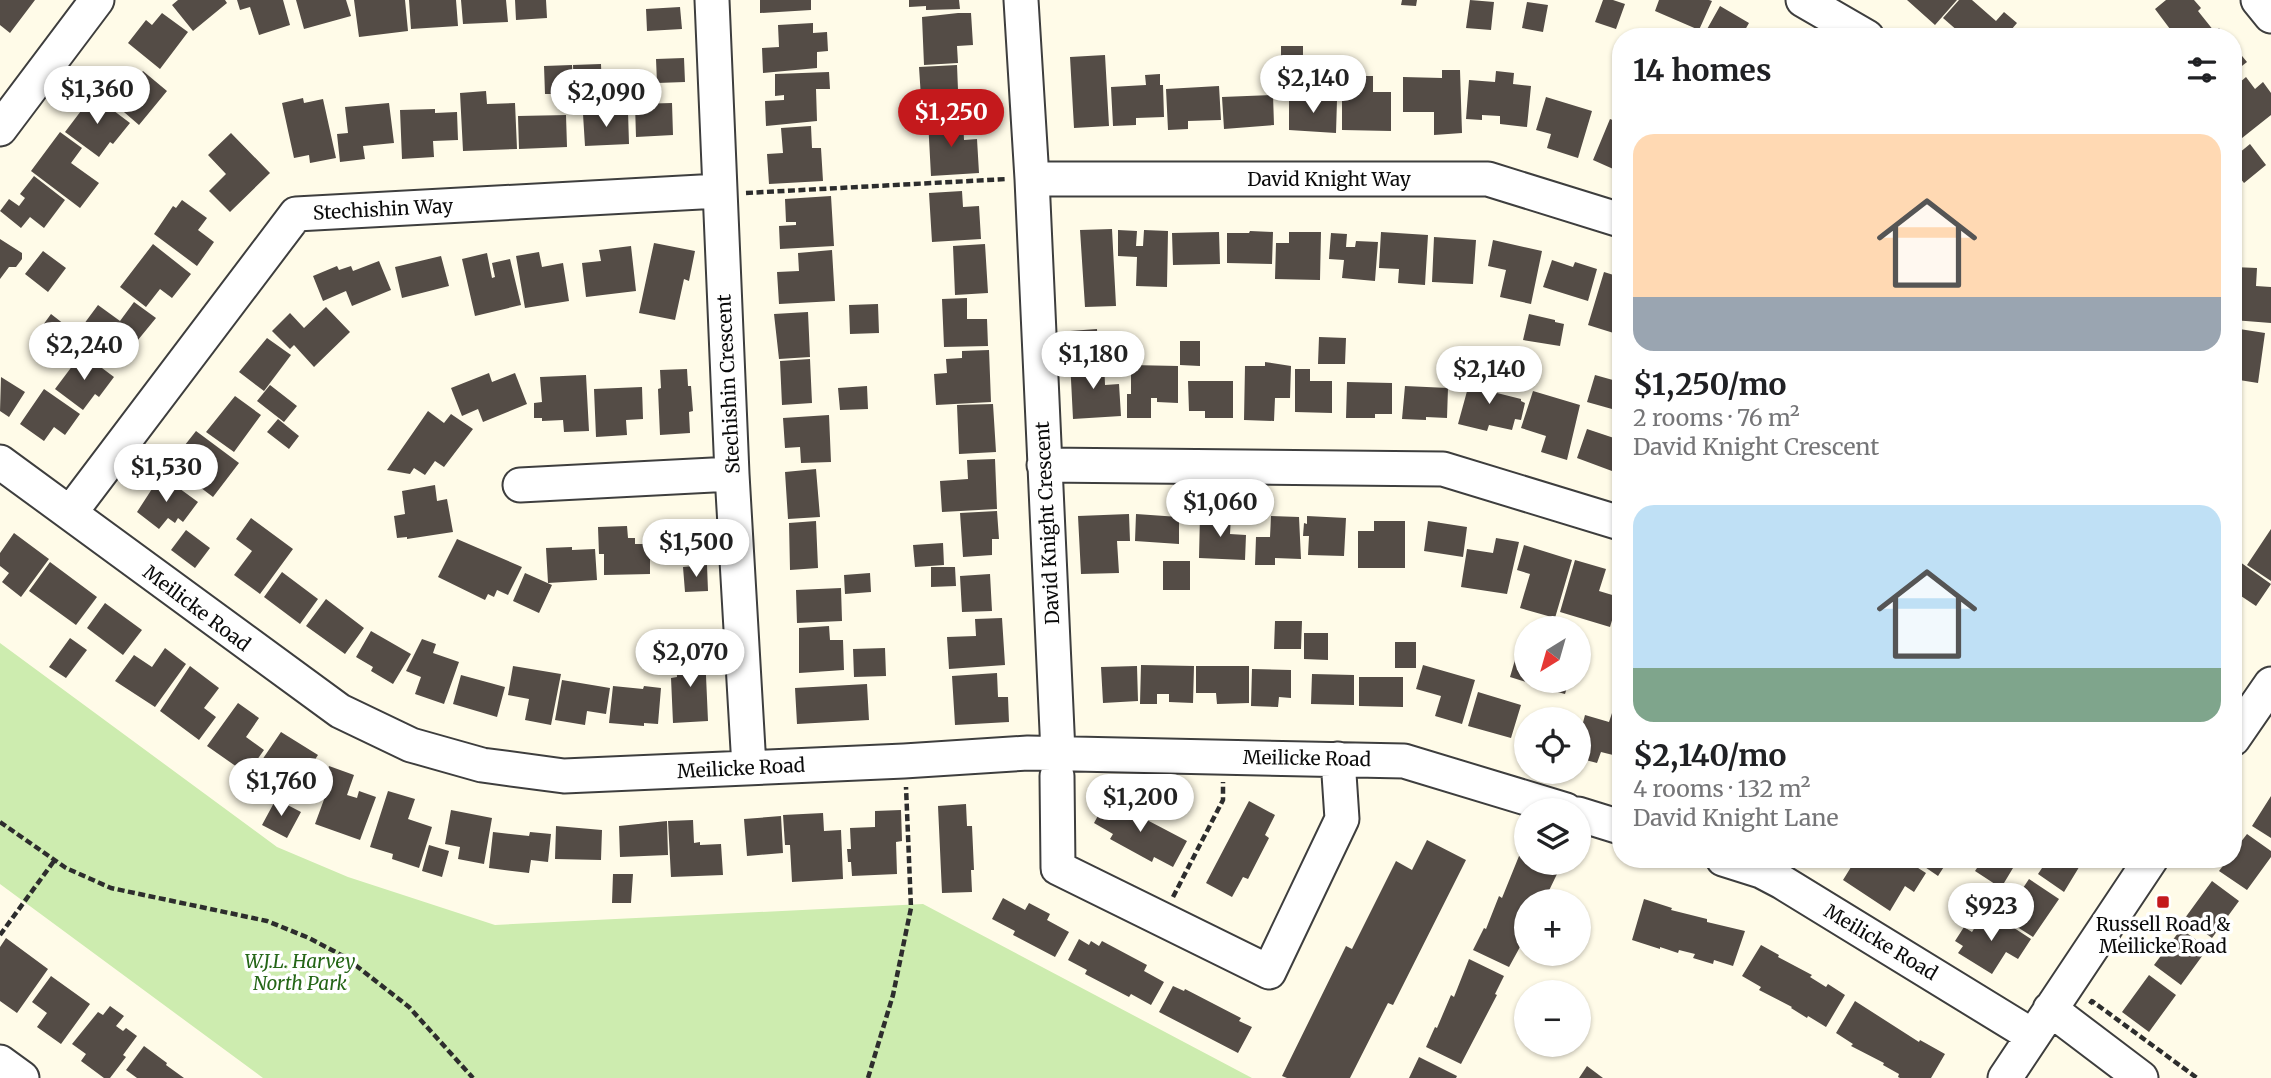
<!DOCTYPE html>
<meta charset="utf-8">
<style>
:root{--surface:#fff;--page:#f6f6f6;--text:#202124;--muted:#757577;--accent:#c4191c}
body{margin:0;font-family:Merriweather,serif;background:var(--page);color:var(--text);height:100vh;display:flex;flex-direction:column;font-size:26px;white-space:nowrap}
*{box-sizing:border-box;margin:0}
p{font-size:23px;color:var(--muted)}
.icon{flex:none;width:38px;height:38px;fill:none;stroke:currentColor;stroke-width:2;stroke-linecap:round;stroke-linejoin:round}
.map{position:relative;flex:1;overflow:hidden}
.details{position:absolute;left:1612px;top:28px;width:630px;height:840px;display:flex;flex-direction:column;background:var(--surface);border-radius:28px;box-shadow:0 2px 5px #0004}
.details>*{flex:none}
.needle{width:46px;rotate:217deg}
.fabs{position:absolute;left:1514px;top:616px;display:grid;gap:14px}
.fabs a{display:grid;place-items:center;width:77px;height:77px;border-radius:50%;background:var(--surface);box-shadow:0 2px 5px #0004;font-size:35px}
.price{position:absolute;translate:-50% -60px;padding:0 16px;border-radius:24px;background:#fff;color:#222;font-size:23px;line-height:46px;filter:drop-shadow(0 2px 4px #0008)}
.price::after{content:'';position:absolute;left:50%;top:42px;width:21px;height:16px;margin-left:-10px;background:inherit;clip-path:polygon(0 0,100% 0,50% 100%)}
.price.current{background:var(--accent);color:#fff}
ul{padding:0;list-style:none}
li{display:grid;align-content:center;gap:14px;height:371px;padding:0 21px}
li span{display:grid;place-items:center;height:217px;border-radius:21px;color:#555}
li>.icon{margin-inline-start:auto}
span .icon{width:126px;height:126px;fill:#fffc;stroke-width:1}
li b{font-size:30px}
h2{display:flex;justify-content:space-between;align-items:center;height:84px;padding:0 21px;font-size:30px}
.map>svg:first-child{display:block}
.green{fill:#cdecaf}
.building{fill:#544c46}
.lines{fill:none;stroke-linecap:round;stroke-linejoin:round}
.minor-casing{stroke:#3e3e3e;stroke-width:37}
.path{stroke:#2d2d2d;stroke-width:4.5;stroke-dasharray:7 3.5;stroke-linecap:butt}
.minor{stroke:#fff;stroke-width:33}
.poi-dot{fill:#c4191c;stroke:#fff;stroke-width:2.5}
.labels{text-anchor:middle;stroke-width:7;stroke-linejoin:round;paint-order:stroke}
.street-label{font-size:19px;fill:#0b0b0b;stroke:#fff}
.poi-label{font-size:19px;fill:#0b0b0b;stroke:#fff}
.park-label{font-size:19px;font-style:italic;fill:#256617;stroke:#fff}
</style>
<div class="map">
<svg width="2271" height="1078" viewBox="0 0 2271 1078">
<rect width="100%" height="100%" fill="#fffbe8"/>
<!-- green -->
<path class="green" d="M0 643 277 847 348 877 495 925 923 904 1252 1078H263L0 884Z"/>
<!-- building -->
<path class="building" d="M0 0H35L10 33 0 25Z
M178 0H225L227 3 193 31 172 5Z
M237 0H283L290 25 259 35 250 7 240 10Z
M296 0H346L351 16 304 29Z
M354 0H405L408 31 359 37Z
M409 0H456L458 26 411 29Z
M461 0H506L508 22 463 24Z
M515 0H546L547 18 516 20Z
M760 0H811V10L760 13Z
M909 0H959L960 9 926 10V6L909 7Z
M1402 0H1417L1416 6 1401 5Z
M1470 0 1494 2 1491 30 1466 28Z
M1603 0H1613L1625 4 1616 29 1595 22Z
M1659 0H1709L1712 1 1699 30 1655 11Z
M1907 0H1957L1935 25Z
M1959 0H1972L1996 21 2004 12 2017 23 2005 37H1955L1959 32 1943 18Z
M2166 0H2194L2201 8 2198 11 2214 31 2207 37H2176L2155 9Z
M1527 2 1548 5 1543 32 1522 28Z
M1720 6 1749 23 1741 37H1707L1709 33 1706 31Z
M680 7 682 29 647 31 646 9Z
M162 13 188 32 160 69 128 43 146 20 152 25Z
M958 13H971L973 45 957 46 958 63 924 65 922 17Z
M813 23V33L827 32 828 51 817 52V68L763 73 762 48 779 47 778 25Z
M2219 28 2226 37H2209Z
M2233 45 2247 62 2233 73Z
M1281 46H1303V71L1281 70Z
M1105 55 1109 126 1074 128 1070 57Z
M684 58 685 82 657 83 656 59Z
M601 64 602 93H574L573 65Z
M572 65 573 94H545L544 66Z
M957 65 958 90 974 89 975 113H922L919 67Z
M111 68 131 85 143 71 167 91 139 125 95 87Z
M1442 70H1460L1462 133 1434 135V112H1403V77L1442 78Z
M1496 71 1514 73 1513 84 1531 86 1527 127 1500 124V116L1482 115V120L1466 119 1469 80 1495 82Z
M829 72 830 89H816L817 121 766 126 765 101 784 100V95L775 96V74Z
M1160 74V85H1163L1164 117 1136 118V125L1113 126 1111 87 1146 85 1145 75Z
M1342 76H1373V92H1391V131L1342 130Z
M2246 77 2255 89 2263 82 2271 93V115L2237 142 2233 137V88Z
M1219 86 1221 120 1188 121V129L1168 130 1166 89Z
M486 91 487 104 515 103 517 149 463 151 460 93Z
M93 95 130 123 113 144 110 142 99 157 65 132Z
M1273 95 1274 125 1224 129 1222 97Z
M1546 97 1592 111 1578 158 1547 148 1551 134 1536 130Z
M303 98 304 103 323 99 336 158 310 163 309 155 294 158 282 103Z
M1289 98 1337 100 1336 133 1289 130Z
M389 103 394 143 363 146 365 159 340 162 337 134 348 133 345 107Z
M672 103 673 135 636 137 635 104Z
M435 109V113L457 112 458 140 433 141 434 157 402 159 400 110Z
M628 111 629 144 585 146 583 114Z
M566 115 567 147 519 149 518 116Z
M963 118 964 140 977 139 979 173 931 176 928 120Z
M1610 119 1620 123V172L1593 160Z
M811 126 812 148H821L823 181 769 184 767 154 783 153 781 128Z
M60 132 82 148 71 163 99 183 80 208 31 171Z
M231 133 270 173 230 212 209 191 226 174 208 155Z
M2250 144 2266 165 2244 183 2233 169V158Z
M34 176 65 200 44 228 30 217 21 228 0 211 9 199 19 206 25 198 20 194Z
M962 191 963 207 979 206 981 239 932 242 929 193Z
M831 196 834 246 780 249 779 226 796 225V222H786L785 199Z
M182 200 207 218 198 230 214 242 197 266 154 234 173 206 176 208Z
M1112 229 1116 306 1085 307 1080 230Z
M1118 230 1137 231 1136 246H1143L1144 230 1168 231 1167 287 1136 286 1137 257 1118 256Z
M1250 231 1273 232 1272 264 1227 263V233H1249Z
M1219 232 1220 264 1173 265 1172 233Z
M1289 232H1321L1320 280 1275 279 1276 243H1289Z
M1381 232 1428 235 1425 285 1398 283 1399 269 1379 268Z
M1331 233 1347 234 1346 247H1355L1356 241 1378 242 1375 281 1342 278 1344 260 1329 259Z
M1434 237 1476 240 1473 284 1432 282Z
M0 239 22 253V259L16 267H9L0 279Z
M1493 240 1542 251 1531 304 1500 297 1506 270 1488 266Z
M654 243 695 251 689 281 684 279 675 320 639 313Z
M153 244 191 274 172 298 160 289 146 307 120 287Z
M985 244 988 293 955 295 953 246Z
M631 246 636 291 586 297 582 263 601 261 599 250Z
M832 250 835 301 779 304 777 272 799 271 798 253Z
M43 251 66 268 48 292 25 274Z
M539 252 542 267 563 263 569 301 525 308 516 256Z
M487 253 492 278 495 277 492 263 510 259 521 305 475 316 462 259Z
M441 256 449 286 402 298 395 267Z
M1552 260 1573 267 1575 262 1597 269 1588 301 1543 287Z
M379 261 391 290 352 306 346 291 323 301 313 276 337 266 339 270 351 266 353 271Z
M2233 267 2257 268 2256 286 2271 287V323L2233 320Z
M1604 272 1620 277V335L1588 325Z
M967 298V319H987L988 346 944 347 942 299Z
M134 302 156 318 119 363 78 332 98 305 120 321Z
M878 304 879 333 850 334 849 305Z
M326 307 350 332 314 367 294 345 290 349 272 331 290 313 304 328Z
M808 312 810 357 779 359 774 314Z
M51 314 78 335 62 357 35 336Z
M1529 314 1555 320V322L1564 324 1560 346 1523 340Z
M2233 328 2265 333 2258 383 2233 379Z
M1097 329 1098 356 1072 357 1070 331Z
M1319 337 1346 338 1345 364H1318Z
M267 338 291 355 264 391 239 372Z
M1180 341H1200V366L1180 365Z
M989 350 991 402 936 405 934 374 947 373 946 359 962 358V351Z
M82 353 114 377 99 397 95 394 83 410 55 389Z
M1104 358 1105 385 1119 384 1121 416 1073 419 1070 360Z
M810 359 812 403 782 405 780 361Z
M1265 362 1291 366 1290 398H1275L1274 421 1244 420 1245 366H1265Z
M1131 365 1178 366V403L1157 402V398H1151V418H1127V394H1131Z
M687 369 688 386H691L693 411 689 412 690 433 660 435 658 389 661 388 660 370Z
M1295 369H1310V381H1332V413L1295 412Z
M489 373 492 382 515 373 527 404 483 422 478 409 462 416 451 388Z
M1472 373 1490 377 1489 381 1498 388 1497 393 1521 399V401L1525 403 1521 420 1515 419 1512 430 1489 425 1487 431 1458 424Z
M586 375 589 431 564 432 563 420 542 421V418H534V403L542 402 540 377Z
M1595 375 1620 382 1612 409 1587 402Z
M1 377 25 392 9 417 0 411Z
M1188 381H1233V418H1205V411H1189Z
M1347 382 1392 383V414H1375V418H1346Z
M270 385 297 406 284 422 257 401Z
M867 386 868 409 840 410 838 388Z
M1405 386 1448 388 1447 418 1426 417V420L1402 419Z
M642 387 643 419 626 420 627 435 596 437 594 389Z
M44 389 80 414 65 435 54 427 44 441 20 424Z
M1533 391 1580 405 1567 460 1541 452 1546 436 1521 428Z
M235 396 261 415 234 452 206 432Z
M993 404 996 452 959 454 957 405Z
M428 411 444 423 451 414 473 429 444 467 435 461 425 475 414 468 410 474 387 470Z
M829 415 831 462 801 463 800 447 785 448 783 418Z
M278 419 299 436 289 449 267 432Z
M1587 429 1620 440V474L1577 458Z
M196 431 239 463 213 497 180 472 191 457 181 450Z
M995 459 997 509 942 512 940 481 968 479 967 460Z
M816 469 820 517 788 519 785 472Z
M161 475 198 502 183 522 178 518 175 523 168 518 159 529 137 512Z
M435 485 437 501 447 499 453 532 407 539V537L397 538 394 516 405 514 402 491Z
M997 511 999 539H992V555L963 557 960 513Z
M1129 514 1130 541H1117L1119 573 1081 574 1078 516Z
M1136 514 1179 517V544L1135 541Z
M1200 514 1231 515 1230 534 1246 535 1245 560 1199 558Z
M1271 516 1299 517 1301 559 1275 558V565H1255L1256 537H1270Z
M1307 516 1346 518 1344 556 1308 555 1309 536H1303L1304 523 1307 524Z
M251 518 293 549 260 594 234 575 252 551 236 539Z
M706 520 707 550 685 551V563H668L667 552 661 553 660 522Z
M816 521 818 568 790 570 789 523Z
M1374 521H1405V568H1358V531H1374Z
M1428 521 1467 527 1463 557 1424 551Z
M627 526 628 538H635V544H650V574L604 575V554H599L598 527Z
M2271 529V581L2247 565Z
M186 530 210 548 195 568 171 550Z
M14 533 49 559 21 597 2 582 9 573 0 566V553Z
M1496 538 1519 542 1507 594 1461 587 1467 549 1493 553Z
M457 539 522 567 508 595 497 590 494 597 488 594 485 600 438 577Z
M943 543 944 565 915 567 913 545Z
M1524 545 1572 560 1555 618 1520 608 1530 574 1517 570Z
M572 547V550L595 549 597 580 548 583 546 548Z
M2233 557 2271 584 2256 606 2238 594 2233 602Z
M1575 560 1606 569 1599 591 1619 597 1610 627 1560 612Z
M1163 561H1190V590H1163Z
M50 562 97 597 76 625 29 591Z
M707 565 708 591 685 592 683 567Z
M931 567H955L956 586 931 587Z
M282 572 318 599 300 624 264 597Z
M525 573 552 585 539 613 513 601Z
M870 573 871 592 845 594 844 575Z
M990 574 992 611 962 612 960 576Z
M841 588 842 621 797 623 796 590Z
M326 599 364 628 345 654 306 626Z
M105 603 142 630 123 655 87 628Z
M1002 618 1005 665 949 669 947 637 976 636 975 619Z
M2233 620 2241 626 2233 638Z
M1275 621H1302L1301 649H1274Z
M829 626 830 640H843L844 670 799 673V628Z
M371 631 411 654 393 684 371 671 373 667 356 657Z
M1304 633H1328V660L1304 659Z
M70 638 87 650 66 678 49 667Z
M422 639 436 644 433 653 459 662 444 704 415 694 421 677 406 671Z
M1395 642H1416V668H1395Z
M165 648 186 664 155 707 115 681 134 655 152 667Z
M885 648 886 676 854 677 853 649Z
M705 653 708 721 673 723 671 678 677 677 676 655Z
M1517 653 1526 656V681H1533L1532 684 1510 677Z
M1141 665 1194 666 1193 703 1169 702V694H1157V704H1140Z
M1423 665 1475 680 1462 724 1435 716 1441 696 1416 689Z
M190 666 219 688 204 708 216 717 199 740 160 711Z
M513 666 561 674 551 725 525 720 529 699 508 695Z
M1137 666 1138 701 1103 703 1101 667Z
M1196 666H1249V703L1217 704 1216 693H1196Z
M1252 669 1291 670V698L1279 697 1278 707 1251 706Z
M997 673 998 697H1008L1009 722 955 725 952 676Z
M1312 674 1354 675V705L1311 704Z
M461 675 505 687 497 717 453 704Z
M1359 677H1403V707L1359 706Z
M562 680 610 688 606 714 587 711 585 725 555 720Z
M1541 681H1569L1565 694 1539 687Z
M867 684 869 720 797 724 795 688Z
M613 686 643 689 644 686 661 688 658 724 644 723V726L609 723Z
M1478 692 1521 705 1511 738 1468 726Z
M238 703 259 718 246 737 264 750 247 774 207 746Z
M1612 713 1620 716V745L1617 756 1601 752 1597 763 1578 758V729L1581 730 1585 715 1609 722Z
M281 732 318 755 298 785 262 760Z
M329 766 354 775 347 795 357 798 359 791 376 797 360 840 315 824 326 794 319 792Z
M388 791 415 799 408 819 432 827 419 868 392 859 393 854 370 847Z
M2271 796V838L2252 826Z
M276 799 301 812 287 838 262 825Z
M1107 799 1187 841 1173 867 1154 857 1152 862 1110 839 1113 834 1094 823Z
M1249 801 1275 815 1265 835 1269 838 1248 879 1243 877 1232 897 1206 883Z
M966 804 967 826H972L974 870H971L972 892 942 893 938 806Z
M451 810 492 818 484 864 458 859 460 847 445 844Z
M901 810 902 841 896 842 897 874 852 876 851 862H848L847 849H851L850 828 875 827V811Z
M823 813 824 831 841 830 843 879 792 882 790 845H785L783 815Z
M781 816 783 853 747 856 744 819Z
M693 820 694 843 700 842V845L721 844 723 875 671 877 668 821Z
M667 821 668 855 620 857 619 826Z
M556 826 602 830 601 860 555 859Z
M493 832 529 836 530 832 551 834 548 862 531 860 529 873 489 868Z
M2247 834 2271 851V857L2247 890 2219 871 2228 859H2233V852Z
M1427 840 1466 860 1393 1005 1388 1003 1350 1078H1287L1282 1076 1346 946 1352 949 1396 861 1412 870Z
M429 845 449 851 442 877 422 871Z
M1519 856 1526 859V863H1533L1557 874 1544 901H1526V936L1509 967 1473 950 1484 928 1486 929 1499 896 1502 898Z
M1856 859H1861L1875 868 1877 864 1882 867 1887 859H1904L1926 873 1914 892 1905 886 1890 911 1843 880Z
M1917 859H1949L1938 876 1916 861Z
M1983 859H2011L2016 863 2001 888 1975 871Z
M2048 859H2084L2064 892 2038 874Z
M613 874H633L631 903H612Z
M2029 879 2059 899 2033 937 2003 918Z
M2212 881 2239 901 2212 938 2185 918Z
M1003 898 1025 910 1029 903 1050 914 1047 920 1069 932 1055 957 1013 935 1015 931 992 919Z
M1644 899 1672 908 1671 910 1707 919V922L1745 931 1733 966 1714 960 1713 964 1693 958 1695 954 1679 950 1678 953 1660 947V949L1632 940Z
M1984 913 2006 928 2008 924 2031 939 2018 959 2006 952 1992 974 1958 953 1963 946 1955 941 1964 927 1972 932Z
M2181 929 2208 948 2181 985 2154 965Z
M6 938 48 969 17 1013 0 1001V947Z
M1079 939 1089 945 1091 941 1099 946 1102 941 1147 965 1144 971 1164 982 1151 1005 1131 994 1129 997 1085 974 1087 970 1068 960Z
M1761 945 1779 955 1778 957 1812 975 1810 977 1826 987 1828 984 1845 995 1826 1027 1808 1016 1807 1018 1791 1008 1792 1007 1759 990 1761 987 1742 976Z
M1469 959 1504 976 1495 994 1497 995 1461 1064 1426 1047 1435 1027 1437 1028 1451 995 1454 997Z
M2149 975 2176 995 2149 1032 2122 1012Z
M51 976 90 1004 61 1044 37 1027 47 1013 32 1002Z
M1173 986 1184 991 1185 989 1241 1018 1239 1021 1252 1027 1238 1053 1159 1012Z
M1855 1001 1919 1042 1920 1040 1945 1054 1931 1078H1900L1898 1077 1899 1074 1883 1065 1884 1063 1851 1046 1853 1044 1836 1033Z
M110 1006 124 1016 116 1026 123 1031 126 1028 137 1036 123 1055 126 1057 110 1078H104L81 1061 86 1054 72 1044 98 1012 103 1015Z
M144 1046 167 1063 166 1065 184 1078H137L126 1070Z
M1419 1057 1457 1076 1456 1078H1409Z
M1587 1066 1603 1078H1579Z"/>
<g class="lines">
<!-- minor casing -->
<g class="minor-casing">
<path id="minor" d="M712 0 732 474 749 767
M1021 0 1032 179 1058 753
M1803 0 1867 37
M2258 0 2271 16
M0 129 97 0
M1032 179H1488L1620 220
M0 462 340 711 411 745 482 765 564 776 904 761 1028 753 1404 761 1566 810
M1044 465 1443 469 1620 523
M520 485 732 474
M70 513 296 214 719 191
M2233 739 2271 684
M1057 776 1058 868 1269 972 1342 819 1338 759
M1578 814 1620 827
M1723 859 1761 871 1782 882 2033 1036
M2050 1009 2141 1078
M0 1062 22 1078
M2005 1078 2151 859"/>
</g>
<!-- path -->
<path class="path" d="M746 193 1007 179
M0 822 66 868 111 888 267 921 309 938 345 957 409 1007 473 1078
M1173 897 1223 800V782
M0 935 54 861
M2090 1004 2092 1001 2197 1078
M868 1078 893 995 911 908 906 787"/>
<!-- minor -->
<use href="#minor" class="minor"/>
</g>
<!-- markers -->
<rect class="poi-dot" x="2156" y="895" width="14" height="14" rx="3.5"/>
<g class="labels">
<!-- street labels -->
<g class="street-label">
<text x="1329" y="186">David Knight Way</text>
<text transform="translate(383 209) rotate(-3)" y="7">Stechishin Way</text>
<text transform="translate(728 384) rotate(-93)" y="7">Stechishin Crescent</text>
<text transform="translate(1047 523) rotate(-93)" y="7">David Knight Crescent</text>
<text transform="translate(197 608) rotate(37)" y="7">Meilicke Road</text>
<text transform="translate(1307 758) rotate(1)" y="7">Meilicke Road</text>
<text transform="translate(741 768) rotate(-3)" y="7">Meilicke Road</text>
<text transform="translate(1881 942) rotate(31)" y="7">Meilicke Road</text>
</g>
<!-- poi labels -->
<g class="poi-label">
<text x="2163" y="931">Russell Road &amp;<tspan x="2163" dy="22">Meilicke Road</tspan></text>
</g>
<!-- park labels -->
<g class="park-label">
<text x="300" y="968">W.J.L. Harvey<tspan x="300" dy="22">North Park</tspan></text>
</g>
</g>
</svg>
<div class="fabs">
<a><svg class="needle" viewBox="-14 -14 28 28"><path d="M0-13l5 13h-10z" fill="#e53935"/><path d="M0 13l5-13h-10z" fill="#757577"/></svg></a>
<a><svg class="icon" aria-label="locate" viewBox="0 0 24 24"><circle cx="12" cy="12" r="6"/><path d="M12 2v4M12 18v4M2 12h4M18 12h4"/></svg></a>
<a><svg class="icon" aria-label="layers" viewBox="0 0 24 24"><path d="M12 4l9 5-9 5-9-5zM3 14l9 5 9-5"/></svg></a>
<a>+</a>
<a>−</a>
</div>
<b class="price" style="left:1313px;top:115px">$2,140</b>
<b class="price" style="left:97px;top:126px">$1,360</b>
<b class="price" style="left:606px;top:129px">$2,090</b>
<b class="price current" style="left:951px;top:149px">$1,250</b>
<b class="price" style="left:84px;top:382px">$2,240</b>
<b class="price" style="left:1093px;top:391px">$1,180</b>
<b class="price" style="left:1489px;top:406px">$2,140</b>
<b class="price" style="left:166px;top:504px">$1,530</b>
<b class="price" style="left:1220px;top:539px">$1,060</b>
<b class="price" style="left:696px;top:579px">$1,500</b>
<b class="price" style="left:690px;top:689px">$2,070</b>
<b class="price" style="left:281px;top:818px">$1,760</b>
<b class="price" style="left:1140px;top:834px">$1,200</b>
<b class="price" style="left:1991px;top:943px">$923</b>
<section class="details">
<h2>14 homes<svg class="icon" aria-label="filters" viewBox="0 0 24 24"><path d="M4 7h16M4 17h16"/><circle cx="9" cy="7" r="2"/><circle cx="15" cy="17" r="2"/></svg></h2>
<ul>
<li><span style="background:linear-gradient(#ffd9b3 75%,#9aa5b1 0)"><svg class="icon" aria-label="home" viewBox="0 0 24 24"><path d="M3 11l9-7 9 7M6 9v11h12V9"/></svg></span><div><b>$1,250/mo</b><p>2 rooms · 76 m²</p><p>David Knight Crescent</p></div></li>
<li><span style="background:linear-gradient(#bfe0f5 75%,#7fa58c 0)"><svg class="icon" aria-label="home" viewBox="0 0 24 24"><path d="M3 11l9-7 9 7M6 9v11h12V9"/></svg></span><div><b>$2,140/mo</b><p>4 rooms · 132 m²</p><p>David Knight Lane</p></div></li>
</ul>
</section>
</div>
